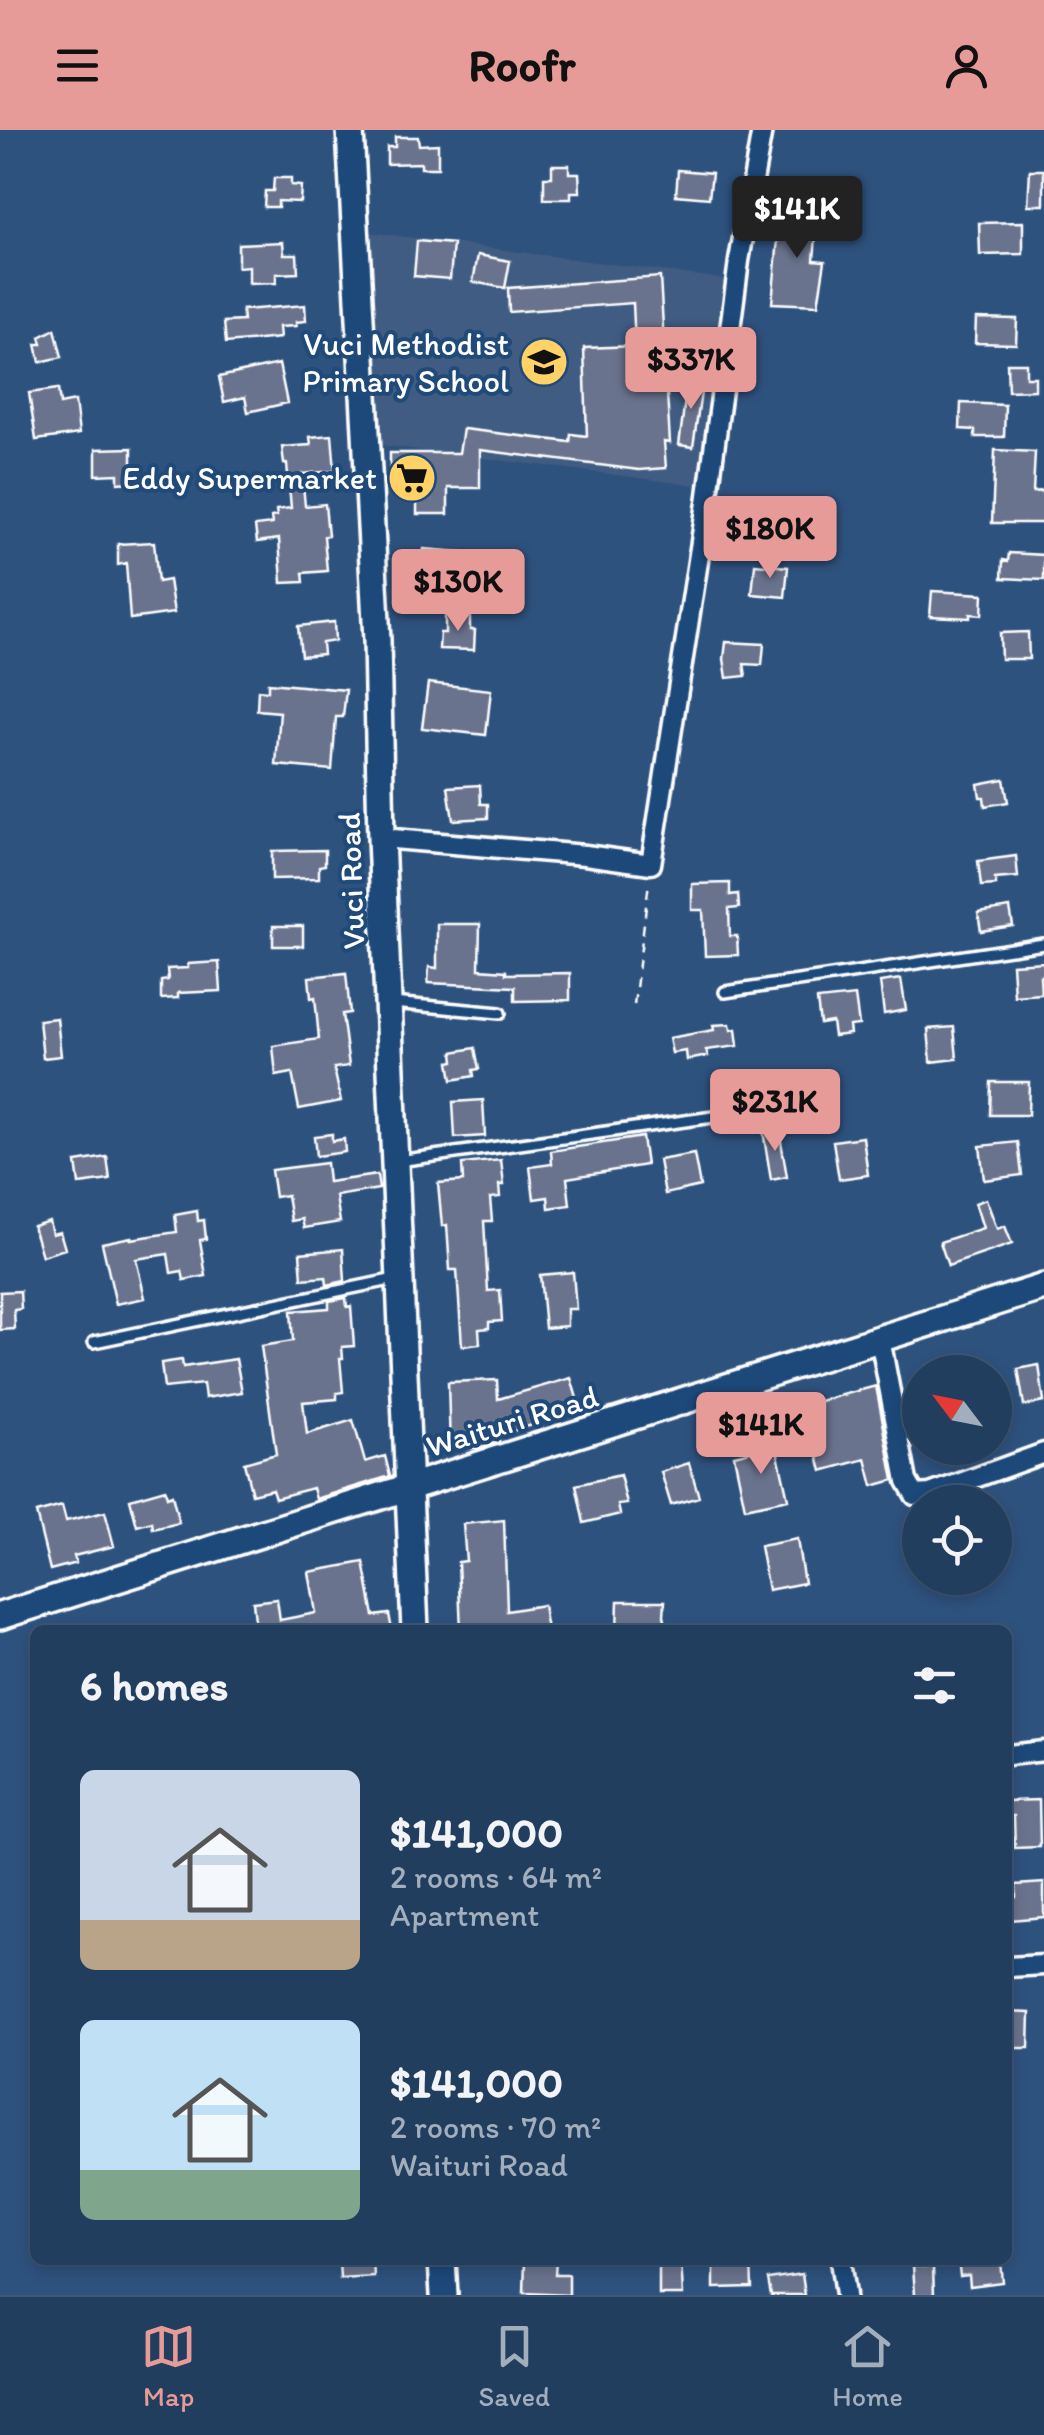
<!DOCTYPE html>
<meta charset="utf-8">
<style>
:root{--surface:#223e5e;--page:#2a4564;--text:#f1f3f6;--muted:#a2aebc;--line:#3f5773;--accent:#e69b98}
body{margin:0;font-family:Itim,sans-serif;background:var(--page);color:var(--text);height:100vh;display:flex;flex-direction:column;font-size:38px;white-space:nowrap}
*{box-sizing:border-box;margin:0}
p{font-size:32px;color:var(--muted)}
.icon{flex:none;width:55px;height:55px;fill:none;stroke:currentColor;stroke-width:2;stroke-linecap:round;stroke-linejoin:round}
.map{position:relative;flex:1;overflow:hidden}
.sheet{position:absolute;left:30px;top:1495px;width:982px;height:640px;display:flex;flex-direction:column;background:var(--surface);border-radius:15px;box-shadow:0 5px 15px #0003,0 0 0 2px var(--line)}
.sheet>*{flex:none}
.needle{width:65px;rotate:302deg}
.controls{position:absolute;left:902px;top:1225px;display:grid;gap:20px}
.controls a{display:grid;place-items:center;width:110px;height:110px;border-radius:50%;background:var(--surface);box-shadow:0 5px 15px #0003,0 0 0 2px var(--line);font-size:50px}
.price{position:absolute;translate:-50% -85px;padding:0 22px;border-radius:10px;background:var(--accent);color:#111;font-size:32px;line-height:65px;filter:drop-shadow(0 2px 5px #0008)}
.price::after{content:'';position:absolute;left:50%;top:60px;width:30px;height:22px;margin-left:-15px;background:inherit;clip-path:polygon(0 0,100% 0,50% 100%)}
.price.current{background:#222;color:#fff}
ul{padding:0;list-style:none}
li{display:flex;align-items:center;gap:30px;height:250px;padding:0 50px}
li span{display:grid;place-items:center;flex:none;width:280px;height:200px;border-radius:15px;color:#555}
li>.icon{margin-inline-start:auto}
span .icon{width:120px;height:120px;fill:#fffc;stroke-width:1}
li b{font-size:42px}
h2{display:flex;justify-content:space-between;align-items:center;height:120px;padding:0 50px;font-size:42px}
header{display:flex;justify-content:space-between;align-items:center;height:130px;padding:0 50px;background:var(--accent);color:#111;font-size:45px;font-weight:800}
.tabs{display:flex;justify-content:space-around;align-items:center;height:140px;border-top:2px solid var(--line);background:var(--surface);font-size:28px;color:var(--muted)}
.tabs a{display:grid;justify-items:center;gap:5px}
.tabs .current{color:var(--accent)}
.map>svg:first-child{display:block}
.built{fill:#405c82}
.building{fill:#6b738d;stroke:#fff;stroke-width:2.5}
.lines{fill:none;stroke-linecap:round;stroke-linejoin:round}
.service-casing{stroke:#fff;stroke-width:16}
.minor-casing{stroke:#fff;stroke-width:25}
.secondary-casing{stroke:#fff;stroke-width:32}
.path{stroke:#fff;stroke-width:2.5;stroke-dasharray:10 8;stroke-linecap:butt}
.service{stroke:#1f4a7a;stroke-width:9}
.minor{stroke:#1f4a7a;stroke-width:18}
.secondary{stroke:#1f4a7a;stroke-width:25}
.labels{text-anchor:middle;stroke-width:8;stroke-linejoin:round;paint-order:stroke}
.poi-label{font-size:32px;fill:#fff;stroke:#1f4a7a;text-anchor:end}
.street-label{font-size:32px;fill:#fff;stroke:#1f4a7a}
</style>
<header><svg class="icon" aria-label="menu" viewBox="0 0 24 24"><path d="M4 6h16M4 12h16M4 18h16"/></svg>Roofr<svg class="icon" aria-label="person" viewBox="0 0 24 24"><circle cx="12" cy="8" r="4"/><path d="M4 21q1-7 8-7t8 7"/></svg></header>
<div class="map">
<svg width="1044" height="2165" viewBox="0 0 1044 2165">
<rect width="100%" height="100%" fill="#2e527e"/>
<filter id="ink" filterUnits="userSpaceOnUse"><feTurbulence type="fractalNoise" baseFrequency=".01" numOctaves="2"/><feDisplacementMap in="SourceGraphic" scale="20" xChannelSelector="R" yChannelSelector="G"/><feConvolveMatrix kernelMatrix="1 2 1 2 8 2 1 2 1" color-interpolation-filters="sRGB"/></filter>
<g filter="url(#ink)">
<!-- built -->
<path class="built" d="M362 101 730 150 702 356 373 314Z"/>
<!-- building -->
<path class="building" d="M395 7H418L419 15 438 14V38H421V33L387 34V17H395Z
M552 35H569V43H579L580 62H571V69H544V47H552Z
M678 40 712 43 709 68 676 65Z
M1030 40H1044V75H1028Z
M274 48H291V55L301 56 300 72 278 71V77H264L265 61H273Z
M802 82 818 84 814 130 825 131 818 175 772 173 778 109H773L776 86 801 89Z
M1023 92V124L980 125 979 93Z
M417 111 453 114 450 149 414 146Z
M283 112 284 124H297L298 143 276 144V153L249 154V136L238 137V114Z
M478 125 510 131 505 158 473 152Z
M660 147 670 313 664 312 666 338 639 340 480 320V358H448V384H417V337H390V323H459L463 299 570 312 571 304 587 306 584 218 635 216 633 173 509 182 508 158Z
M305 175 306 191 296 192V196L279 197 280 208 226 213 224 192 243 191 242 180Z
M976 188 1017 189 1016 214 975 213Z
M55 199 62 227 40 232 36 214H42L40 207Z
M1007 233H1026V247H1035V260L1008 261Z
M279 234 287 273 248 282 245 267 224 272 219 247Z
M688 247 703 249 693 317 679 315Z
M58 259 60 274 75 271 79 304 36 310 29 263Z
M961 273 1005 275 1004 307H975V300L960 299Z
M332 305 335 341 302 344 305 376 325 374 328 405 324 406 327 441 303 443 304 452 282 453 279 409 257 412 255 396 272 394 271 387 277 386 276 380 291 378 287 334H284L282 317 311 315 310 307Z
M132 318V352L118 353V344L96 345V319Z
M995 320 1035 322 1033 362 1043 361 1044 393H992Z
M780 389 819 392 817 415 778 412Z
M154 412 158 452 169 450 174 483 130 489 126 433 118 435V414Z
M424 419 473 423 472 440H467L466 455 422 451Z
M1009 423 1044 425V450L1002 448 1003 430 1008 431Z
M755 434 788 437 785 467 752 464Z
M932 461 983 464 982 485 970 484V488L930 486Z
M445 486H470V500H475L474 520 439 519 440 503H445Z
M334 492 335 511 322 513 323 524 301 526 298 496Z
M1028 502 1029 529H1001L1000 503Z
M726 512 764 514 762 535 744 534 746 546 727 548 724 529Z
M268 553 346 560 343 587H336L332 640 276 635 280 582 257 580 258 560 268 561Z
M428 553 491 560 486 605 422 598Z
M1004 649 1008 672 985 676 984 667H980L978 654Z
M480 655 481 674H488V688L453 690 448 657Z
M325 720V735L319 736V748L272 749V721Z
M1016 726 1018 747 995 749 996 755 981 756 978 731Z
M730 753V765L738 764 739 778 729 779 730 806H737L738 825 705 826 703 780H692V754Z
M1010 778 1013 796 981 801 978 783Z
M437 794H480L479 839 506 841V844L570 843V870L515 871V857L428 853 429 837 437 838Z
M273 796H303V816H273Z
M219 832 221 861 178 863V868L161 869V851L168 850 167 839 188 838V834Z
M1044 832V846H1040L1041 864 1014 866 1012 834Z
M346 843 350 883 342 884 349 936 334 938 341 971 299 979 292 943 276 946 273 916 319 909 315 867 311 868 309 847Z
M901 849 906 880 884 884 880 852Z
M855 866 859 895 849 896 850 904 834 906 832 892 820 894 817 870Z
M57 888 61 926 43 928 39 890Z
M730 894 731 900 736 899 738 916 706 920 708 926 687 930 686 921 672 923 669 908 714 900 713 895Z
M954 897 957 929 931 932 928 899Z
M475 918 479 939 473 940 474 946 452 950 449 932 454 931 453 922Z
M991 952H1029L1028 985H990Z
M483 970 485 1006 455 1008 453 972Z
M779 999 787 1047 771 1050 763 1001Z
M332 1004V1011L344 1009 345 1022 316 1026 314 1006Z
M642 1007 646 1035 567 1048 570 1075 549 1078 548 1067 534 1069 530 1037 552 1034 551 1021Z
M863 1007 868 1045 839 1049 833 1011Z
M1018 1012 1022 1045 984 1050 980 1016Z
M694 1024 700 1056 665 1064 659 1030Z
M107 1027 110 1050 79 1054 76 1032Z
M501 1030 504 1055H499L500 1067 490 1068 492 1091H484L488 1161 500 1160 502 1191 489 1192V1198L479 1199 480 1214 462 1216 457 1140H450L447 1095 442 1096 438 1053 463 1051 462 1034Z
M326 1033 328 1052 377 1045 379 1059 336 1066 340 1092 304 1098 302 1089 291 1091 287 1065 275 1067 271 1040Z
M986 1069 997 1099 1005 1096 1012 1114 948 1136 940 1112 983 1098 975 1073Z
M197 1081 198 1091 204 1090 206 1109 200 1110 206 1146 184 1150 182 1141 171 1143 168 1124 136 1129 145 1168 116 1174 102 1113 131 1107V1109L177 1102 175 1085Z
M49 1091 52 1104 60 1102 65 1119 42 1126 33 1096Z
M343 1119 345 1151 327 1155 326 1147 302 1149 300 1123Z
M573 1142 576 1179H567V1196L545 1198 540 1145Z
M20 1161 21 1179 14 1180 15 1199 0 1200V1162Z
M346 1168 347 1177 351 1176 354 1216 342 1217 343 1228H340L343 1262 337 1263V1269L303 1272 307 1304 353 1290 365 1332 385 1326 390 1346 316 1369 313 1358 275 1368 272 1359 252 1364 244 1333 276 1324 261 1216 293 1211 291 1181 329 1178V1171Z
M236 1229 242 1262 205 1268 203 1254 164 1258 161 1233 182 1230 183 1237Z
M1039 1235 1044 1272 1024 1276 1018 1239Z
M571 1248 578 1272 553 1279 556 1288 499 1305V1312L478 1318 450 1319 448 1252 497 1250 498 1269Z
M876 1256 894 1350 873 1356 866 1329 822 1341 805 1275Z
M776 1315 788 1369 745 1378 734 1325Z
M689 1333 699 1367 671 1375 661 1342Z
M620 1345 627 1374 618 1375 620 1384 584 1393 576 1355Z
M165 1359 167 1367 172 1365 179 1393 153 1399 152 1392 137 1396 130 1369Z
M62 1376 66 1391 105 1382 114 1416 74 1426 76 1433 50 1440 36 1383Z
M504 1390 507 1481 543 1475 547 1500H461L458 1432 466 1431 463 1394Z
M797 1409 804 1453 768 1460 760 1416Z
M364 1432 374 1486 389 1484 392 1500H256L253 1472 277 1469 280 1490 316 1483 309 1442Z
M618 1471H665L664 1486 667 1498 658 1497V1500H617Z
M1039 1670 1040 1717 1015 1718 1014 1686H1008V1671Z
M1044 1753V1787L1010 1790 1008 1767H1016V1755Z
M1008 1882 1030 1883 1029 1918H1008Z
M339 2130H373L374 2147 340 2149Z
M525 2130H556L555 2145H569V2165L524 2163Z
M659 2130H681L683 2165H659Z
M714 2130H751L752 2157 714 2158Z
M958 2130H1000L1002 2152 970 2156 969 2145 960 2146Z
M913 2136 933 2137 934 2165H915Z
M802 2144 805 2165H771L768 2149Z"/>
<g class="lines">
<!-- service casing -->
<g class="service-casing">
<path id="service" d="M725 862 1044 814
M392 873 500 883
M398 1031 821 972
M94 1212 395 1149"/>
</g>
<!-- minor casing -->
<g class="minor-casing">
<path id="minor" d="M381 708 585 725 651 734 707 373 739 131 762 0
M880 1209 907 1351 915 1365 930 1364 1044 1323
M1008 1625 1044 1621
M1008 1837 1044 1835
M840 2130 845 2165"/>
</g>
<!-- secondary casing -->
<g class="secondary-casing">
<path id="secondary" d="M350 0 377 510 381 708 415 1500
M0 1486 1044 1157
M442 2130 444 2165"/>
</g>
<!-- path -->
<path class="path" d="M634 875 649 752"/>
<!-- service -->
<use href="#service" class="service"/>
<!-- minor -->
<use href="#minor" class="minor"/>
<!-- secondary -->
<use href="#secondary" class="secondary"/>
</g>
</g>
<!-- icons -->
<defs>
<g id="school-disc" transform="scale(2.5)"><circle r="9.5" fill="#ffd166" stroke="#1f4a7a"/><path d="M0-5L7-2L0 1L-7-2ZM-4 1L0 2.5L4 1V4Q0 6-4 4Z" fill="#111"/></g>
<g id="supermarket-disc" transform="scale(2.5)"><circle r="9.5" fill="#ffd166" stroke="#1f4a7a"/><path d="M-6-5.5h2.5l.6 2H6L4.5 2H-2.5L-4.4-4H-6ZM-1.5 3.2a1.3 1.3 0 1 0 .1 0ZM3 3.2a1.3 1.3 0 1 0 .1 0Z" fill="#111"/></g>
</defs>
<g fill-rule="evenodd">
<use href="#school-disc" x="544" y="232"/>
<use href="#supermarket-disc" x="412" y="348"/>
</g>
<g class="labels">
<!-- poi labels -->
<g class="poi-label">
<text x="509" y="225">Vuci Methodist<tspan x="509" dy="37">Primary School</tspan></text>
<text x="377" y="359">Eddy Supermarket</text>
</g>
<!-- street labels -->
<g class="street-label">
<text transform="translate(351 751) rotate(-92)" y="11">Vuci Road</text>
<text transform="translate(512 1291) rotate(-17)" y="11">Waituri Road</text>
</g>
</g>
</svg>
<div class="controls">
<a><svg class="needle" viewBox="-14 -14 28 28"><path d="M0-13l5 13h-10z" fill="#e53935"/><path d="M0 13l5-13h-10z" fill="#a2aebc"/></svg></a>
<a><svg class="icon" aria-label="locate" viewBox="0 0 24 24"><circle cx="12" cy="12" r="6"/><path d="M12 2v4M12 18v4M2 12h4M18 12h4"/></svg></a>
</div>
<b class="price current" style="left:797px;top:131px">$141K</b>
<b class="price" style="left:691px;top:282px">$337K</b>
<b class="price" style="left:770px;top:451px">$180K</b>
<b class="price" style="left:458px;top:504px">$130K</b>
<b class="price" style="left:775px;top:1024px">$231K</b>
<b class="price" style="left:761px;top:1347px">$141K</b>
<section class="sheet">
<h2>6 homes<svg class="icon" aria-label="filters" viewBox="0 0 24 24"><path d="M4 7h16M4 17h16"/><circle cx="9" cy="7" r="2"/><circle cx="15" cy="17" r="2"/></svg></h2>
<ul>
<li><span style="background:linear-gradient(#c9d6e8 75%,#b9a48a 0)"><svg class="icon" aria-label="home" viewBox="0 0 24 24"><path d="M3 11l9-7 9 7M6 9v11h12V9"/></svg></span><div><b>$141,000</b><p>2 rooms · 64 m²</p><p>Apartment</p></div></li>
<li><span style="background:linear-gradient(#bfe0f5 75%,#7fa58c 0)"><svg class="icon" aria-label="home" viewBox="0 0 24 24"><path d="M3 11l9-7 9 7M6 9v11h12V9"/></svg></span><div><b>$141,000</b><p>2 rooms · 70 m²</p><p>Waituri Road</p></div></li>
</ul>
</section>
</div>
<nav class="tabs">
<a class="current"><svg class="icon" aria-label="map" viewBox="0 0 24 24"><path d="M3 6l6-2 6 2 6-2v14l-6 2-6-2-6 2zM9 4v14M15 6v14"/></svg>Map</a>
<a><svg class="icon" aria-label="saved" viewBox="0 0 24 24"><path d="M7 4h10v16l-5-4-5 4z"/></svg>Saved</a>
<a><svg class="icon" aria-label="home" viewBox="0 0 24 24"><path d="M3 11l9-7 9 7M6 9v11h12V9"/></svg>Home</a>
</nav>
